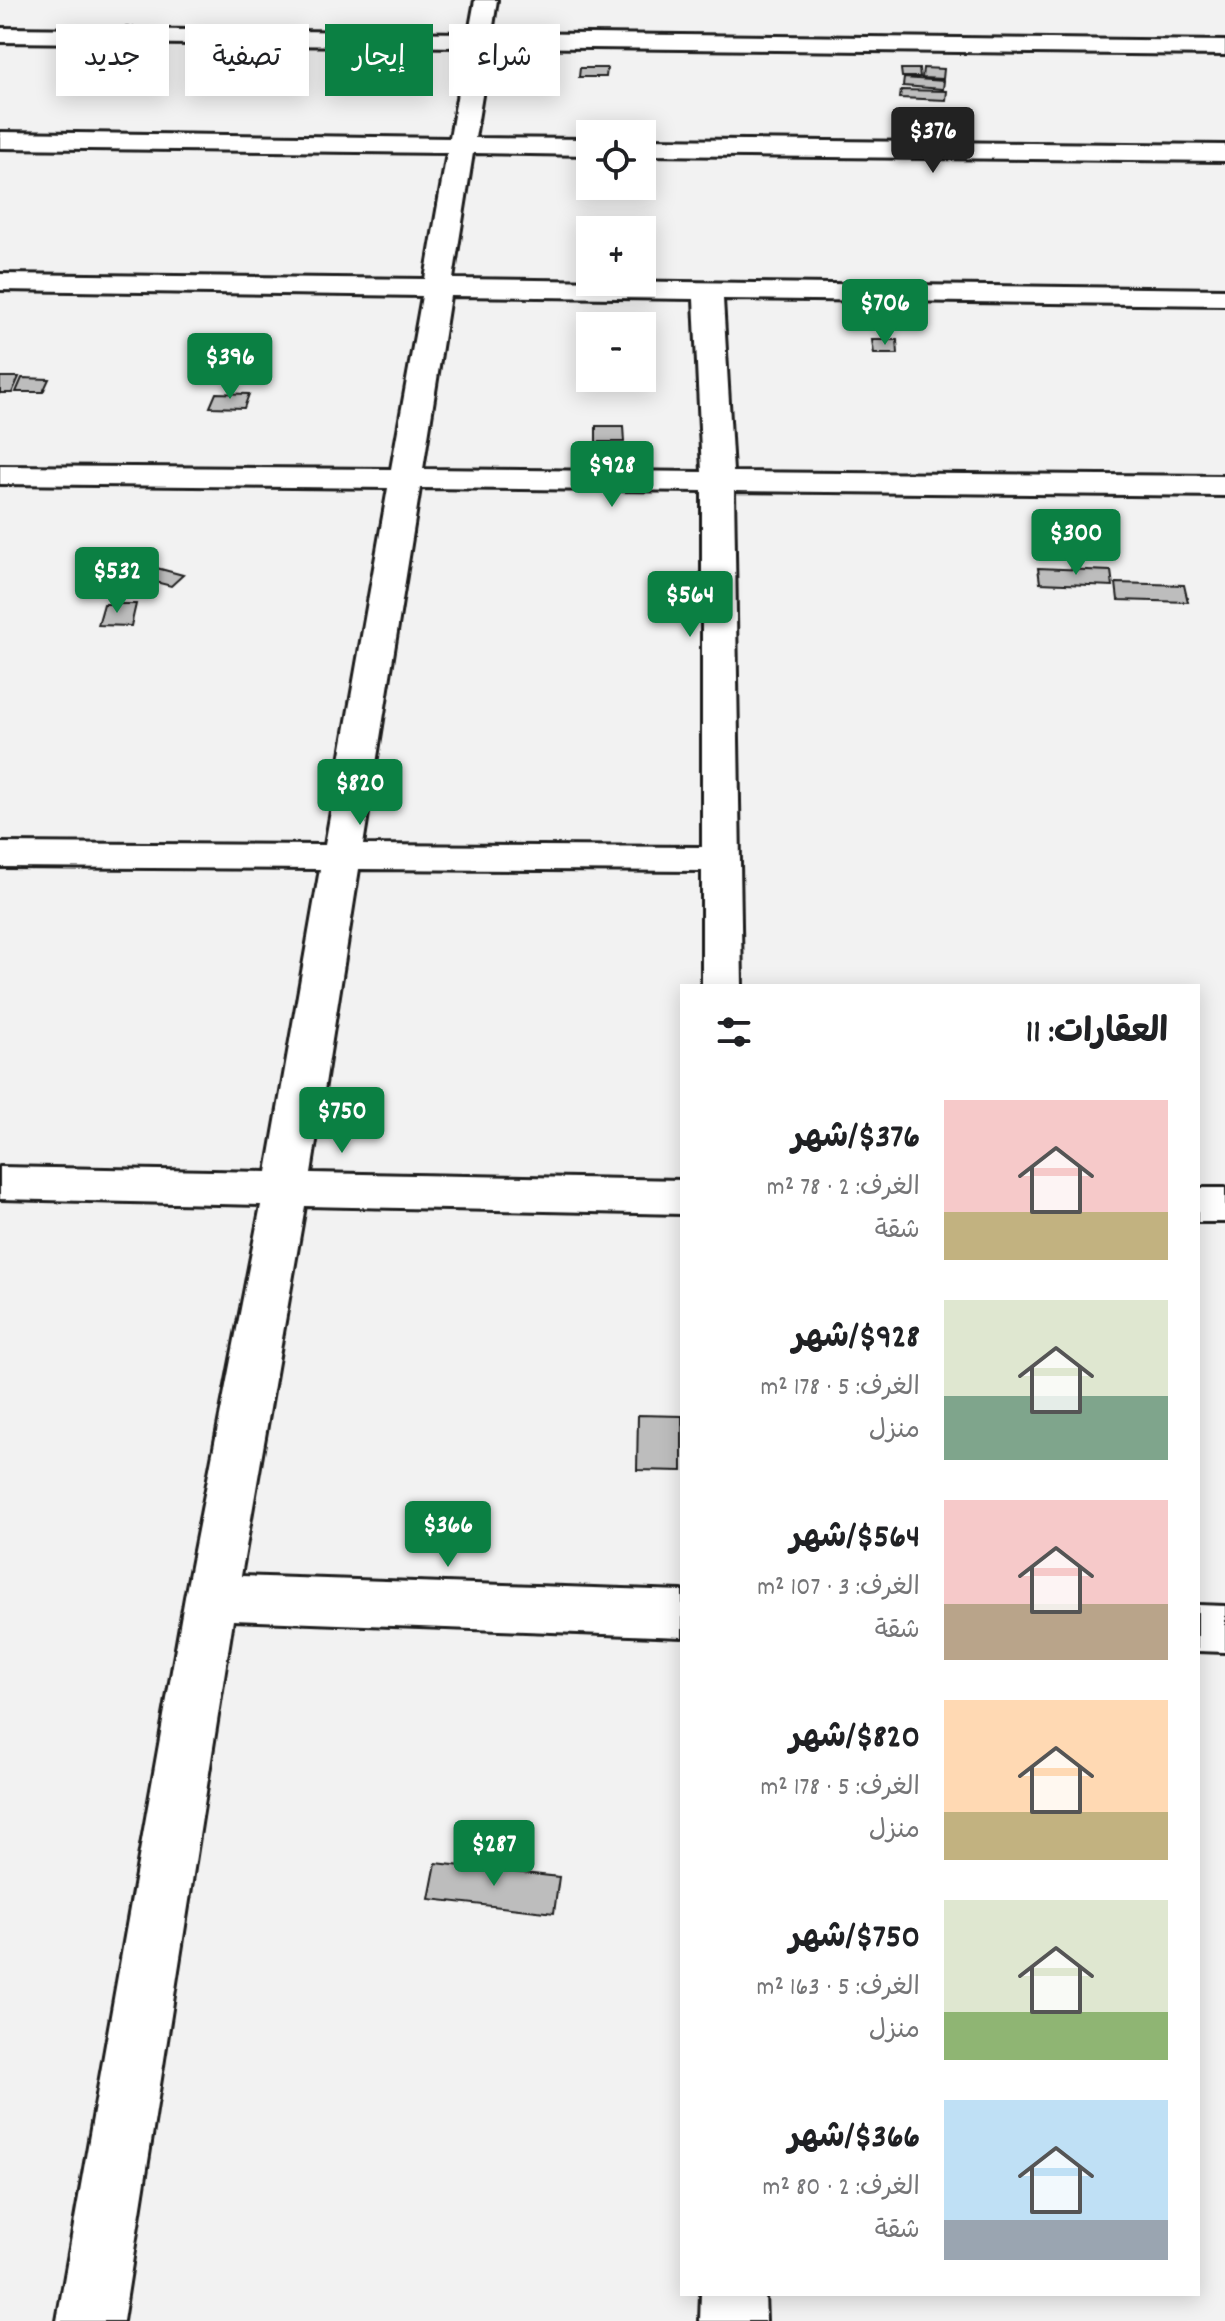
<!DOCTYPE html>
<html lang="ar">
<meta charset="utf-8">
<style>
:root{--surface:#fff;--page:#f2f2f2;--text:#202124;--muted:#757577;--accent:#0b8043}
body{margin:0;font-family:Dekko,"Playpen Sans Arabic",sans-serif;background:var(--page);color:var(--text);direction:rtl;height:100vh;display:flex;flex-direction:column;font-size:30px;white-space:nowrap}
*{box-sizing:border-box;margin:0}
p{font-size:26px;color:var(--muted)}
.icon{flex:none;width:44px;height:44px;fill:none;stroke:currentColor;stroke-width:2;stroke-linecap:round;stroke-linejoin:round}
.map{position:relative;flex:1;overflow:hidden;direction:ltr}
.details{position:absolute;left:680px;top:984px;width:520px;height:1312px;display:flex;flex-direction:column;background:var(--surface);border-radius:0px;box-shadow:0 4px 20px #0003;direction:rtl}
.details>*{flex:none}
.hud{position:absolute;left:24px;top:24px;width:536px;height:72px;direction:rtl;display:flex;gap:16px}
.fabs{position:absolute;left:576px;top:120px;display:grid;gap:16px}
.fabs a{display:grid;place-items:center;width:80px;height:80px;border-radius:0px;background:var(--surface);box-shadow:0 4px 20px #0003;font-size:40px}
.price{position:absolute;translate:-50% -68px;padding:0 18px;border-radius:8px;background:var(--accent);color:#fff;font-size:26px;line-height:52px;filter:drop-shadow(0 2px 4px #0008)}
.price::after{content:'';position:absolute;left:50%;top:48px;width:24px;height:18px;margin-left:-12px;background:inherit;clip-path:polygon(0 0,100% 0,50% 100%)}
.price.selected{background:#222;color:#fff}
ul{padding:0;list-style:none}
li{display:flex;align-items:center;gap:24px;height:200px;padding:0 32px}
li span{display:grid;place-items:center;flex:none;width:224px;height:160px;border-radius:0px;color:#555}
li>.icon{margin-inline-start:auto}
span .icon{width:96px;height:96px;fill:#fffc;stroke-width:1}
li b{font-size:34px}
h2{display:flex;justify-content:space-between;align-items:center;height:96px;padding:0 32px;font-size:34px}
.pill{padding:0 28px;border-radius:0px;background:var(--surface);box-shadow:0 4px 20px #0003;font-size:28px;line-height:72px}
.pill.selected{background:var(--accent);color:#fff}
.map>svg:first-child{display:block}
.building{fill:#bdbdbd;stroke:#1c1c1c;stroke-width:2}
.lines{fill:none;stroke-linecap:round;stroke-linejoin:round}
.street-casing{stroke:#1c1c1c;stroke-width:6}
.street{fill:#fff;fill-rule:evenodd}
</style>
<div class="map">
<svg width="1225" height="2321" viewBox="0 0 1225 2321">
<rect width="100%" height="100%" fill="#f2f2f2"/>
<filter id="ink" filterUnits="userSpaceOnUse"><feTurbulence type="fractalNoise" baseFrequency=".0125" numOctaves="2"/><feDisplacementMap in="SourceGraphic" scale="16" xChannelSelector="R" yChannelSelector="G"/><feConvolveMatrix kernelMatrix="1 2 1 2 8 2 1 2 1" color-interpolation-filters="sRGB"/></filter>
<g filter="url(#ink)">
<!-- building -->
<path class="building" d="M580 68H607L606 77H579Z
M923 68 944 69 943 79 922 78Z
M901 69H919L920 77H902Z
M904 78 944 81 943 89 903 86Z
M901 90 947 91 946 100 900 98Z
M872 340H897L898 354H874Z
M0 377H19L12 393H0Z
M22 378 49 379 43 392H16Z
M216 393 249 394 244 408 210 407Z
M596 426H623L624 442H596Z
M1069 533H1104L1110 550 1073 549Z
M153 567 183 575 171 586 140 578Z
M1038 568 1111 571 1113 586 1040 583Z
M1116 583 1184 585 1188 602 1118 600Z
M104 604H136L131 626 98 625Z
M638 1415 682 1416V1471L637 1470Z
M436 1863 559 1877 554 1913 429 1899Z"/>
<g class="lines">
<!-- street casing -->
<g class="street-casing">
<path id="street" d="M475 0H497L492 33 1225 41V55L490 47 475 138 590 139V155L473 153 453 279 1225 289V305L723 299 733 472 1225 476V496L734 491 742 986H702V871L359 869 311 1173 682 1180V1214L305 1206 241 1576 682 1591V1637L233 1620 123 2321H57L185 1597 261 1205 0 1199V1167L267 1172 320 869 0 867V843L325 845 388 488 0 484V466L391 469 422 296 0 290V274L425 279 447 153 0 148V132L450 138 466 47 0 42V28L469 33ZM450 296 694 299 702 472 423 469ZM420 488 702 491V847L363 845Z
M642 139 1225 145V161L642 155Z
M1198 1188H1225V1222H1198Z
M1198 1605 1225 1606V1652L1198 1651Z
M701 2294H765L766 2321H700Z"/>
</g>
<!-- street -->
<use href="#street" class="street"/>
</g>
</g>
</svg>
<div class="fabs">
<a><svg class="icon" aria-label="locate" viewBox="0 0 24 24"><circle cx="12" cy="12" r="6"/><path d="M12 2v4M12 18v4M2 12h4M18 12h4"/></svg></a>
<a>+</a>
<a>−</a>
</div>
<b class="price selected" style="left:933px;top:175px">$376</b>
<b class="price" style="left:885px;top:347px">$706</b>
<b class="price" style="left:230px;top:401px">$396</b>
<b class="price" style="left:612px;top:509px">$928</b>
<b class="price" style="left:1076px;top:577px">$300</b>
<b class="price" style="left:117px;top:615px">$532</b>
<b class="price" style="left:690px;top:639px">$564</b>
<b class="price" style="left:360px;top:827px">$820</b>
<b class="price" style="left:342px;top:1155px">$750</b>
<b class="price" style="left:448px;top:1569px">$366</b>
<b class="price" style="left:494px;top:1888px">$287</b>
<div class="hud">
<a class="pill">شراء</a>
<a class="pill selected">إيجار</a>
<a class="pill">تصفية</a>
<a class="pill">جديد</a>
</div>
<section class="details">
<h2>العقارات: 11<svg class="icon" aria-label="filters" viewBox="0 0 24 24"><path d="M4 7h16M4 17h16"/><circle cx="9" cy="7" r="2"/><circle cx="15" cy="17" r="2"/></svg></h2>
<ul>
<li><span style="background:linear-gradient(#f6c9c9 70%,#c2b280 0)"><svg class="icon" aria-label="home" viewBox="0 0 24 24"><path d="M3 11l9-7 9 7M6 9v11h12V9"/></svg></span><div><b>$376/شهر</b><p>الغرف: 2 · 78 m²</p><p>شقة</p></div></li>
<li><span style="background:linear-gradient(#dfe7d0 60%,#7fa58c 0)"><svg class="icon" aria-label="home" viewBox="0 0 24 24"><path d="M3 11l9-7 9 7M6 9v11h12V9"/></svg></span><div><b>$928/شهر</b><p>الغرف: 5 · 178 m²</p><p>منزل</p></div></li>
<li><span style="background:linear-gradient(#f6c9c9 65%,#b9a48a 0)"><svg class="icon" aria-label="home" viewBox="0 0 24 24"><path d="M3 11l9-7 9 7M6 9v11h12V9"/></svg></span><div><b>$564/شهر</b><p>الغرف: 3 · 107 m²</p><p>شقة</p></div></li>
<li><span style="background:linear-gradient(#ffd9b3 70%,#c2b280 0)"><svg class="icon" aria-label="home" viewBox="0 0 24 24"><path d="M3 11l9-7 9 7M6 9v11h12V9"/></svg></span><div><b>$820/شهر</b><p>الغرف: 5 · 178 m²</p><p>منزل</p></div></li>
<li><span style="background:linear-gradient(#dfe7d0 70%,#8fb573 0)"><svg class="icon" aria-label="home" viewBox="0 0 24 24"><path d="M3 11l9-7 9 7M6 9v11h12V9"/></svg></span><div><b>$750/شهر</b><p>الغرف: 5 · 163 m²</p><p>منزل</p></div></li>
<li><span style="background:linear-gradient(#bfe0f5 75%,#9aa5b1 0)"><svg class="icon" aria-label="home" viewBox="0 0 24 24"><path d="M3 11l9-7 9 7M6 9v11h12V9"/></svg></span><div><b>$366/شهر</b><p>الغرف: 2 · 80 m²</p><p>شقة</p></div></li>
</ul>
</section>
</div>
